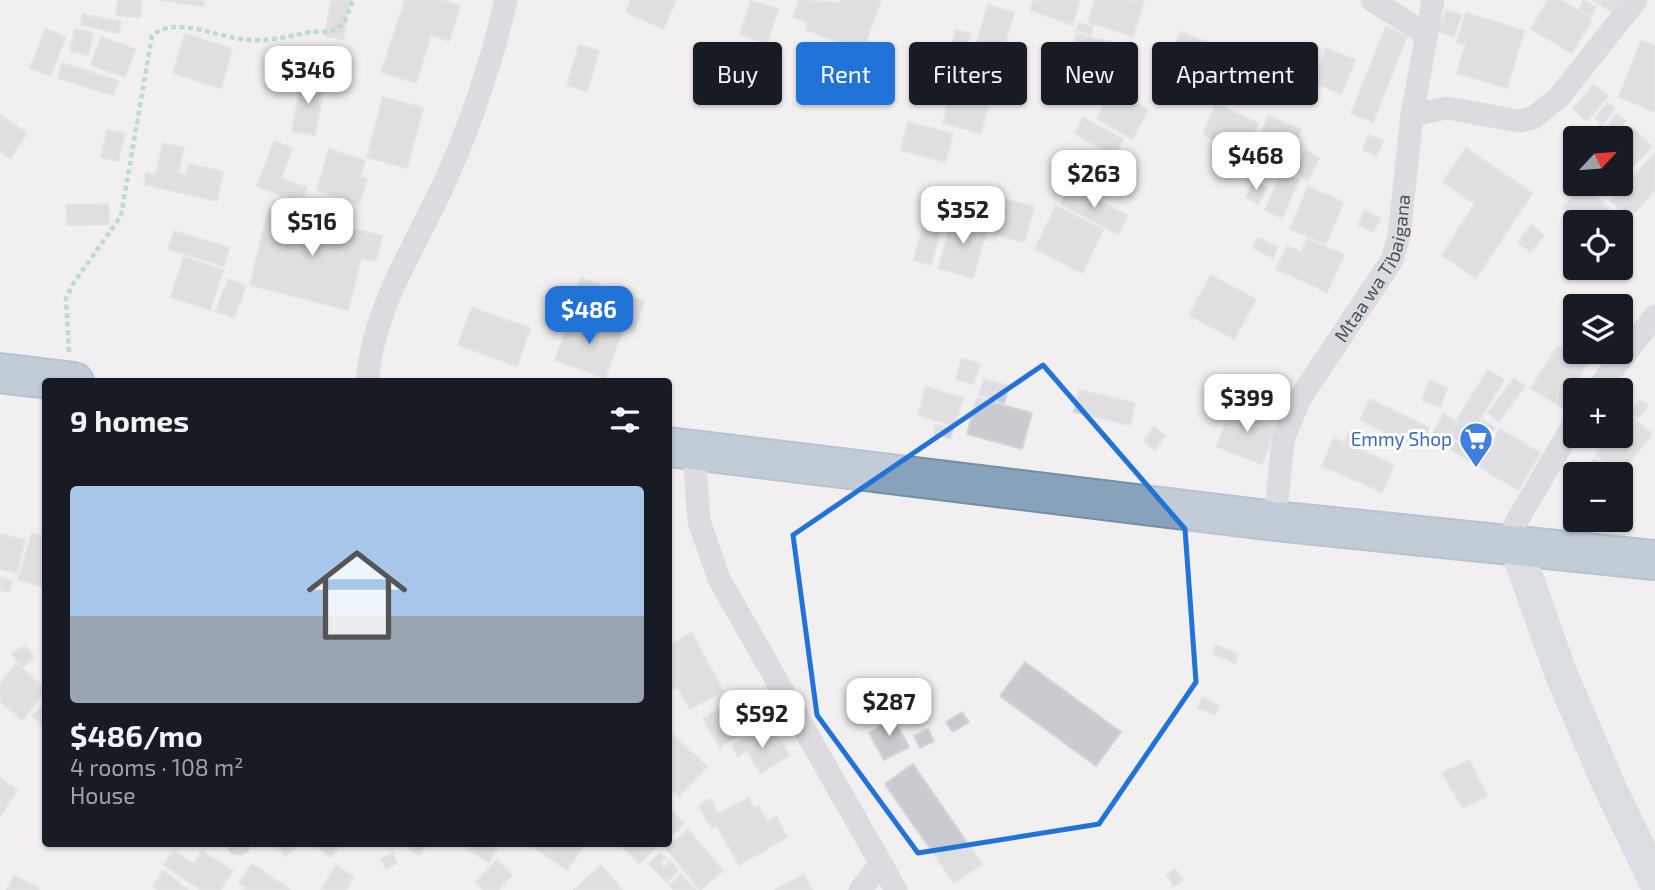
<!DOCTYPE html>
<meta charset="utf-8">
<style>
:root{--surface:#171b24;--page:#242831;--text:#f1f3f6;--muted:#9ea1a6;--accent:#2273d8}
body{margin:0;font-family:"Exo 2",sans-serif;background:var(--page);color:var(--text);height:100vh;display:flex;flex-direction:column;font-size:26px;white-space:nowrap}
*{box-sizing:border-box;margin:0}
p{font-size:23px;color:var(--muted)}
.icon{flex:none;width:38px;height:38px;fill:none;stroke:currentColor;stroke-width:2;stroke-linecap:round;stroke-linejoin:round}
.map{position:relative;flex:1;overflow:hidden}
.sheet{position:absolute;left:42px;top:378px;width:630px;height:469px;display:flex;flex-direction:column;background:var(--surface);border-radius:7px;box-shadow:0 2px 5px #0004}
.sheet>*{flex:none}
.guide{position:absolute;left:693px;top:42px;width:665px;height:63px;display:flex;gap:14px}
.needle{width:46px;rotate:64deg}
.buttons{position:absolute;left:1563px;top:126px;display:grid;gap:14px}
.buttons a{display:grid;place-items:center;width:70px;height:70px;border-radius:7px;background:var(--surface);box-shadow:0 2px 5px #0004;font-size:35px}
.price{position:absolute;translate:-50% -60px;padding:0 16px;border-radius:14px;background:#fff;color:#222;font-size:23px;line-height:46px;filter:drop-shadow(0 2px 4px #0008)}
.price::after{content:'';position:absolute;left:50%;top:42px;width:21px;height:16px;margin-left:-10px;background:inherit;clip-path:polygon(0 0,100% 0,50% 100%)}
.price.selected{background:var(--accent);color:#fff}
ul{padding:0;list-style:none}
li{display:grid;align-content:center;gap:14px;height:371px;padding:0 28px}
li span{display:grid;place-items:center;height:217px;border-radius:7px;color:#555}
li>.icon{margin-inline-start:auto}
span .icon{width:126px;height:126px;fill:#fffc;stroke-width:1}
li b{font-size:30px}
h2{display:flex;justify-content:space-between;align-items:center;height:84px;padding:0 28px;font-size:30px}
.chip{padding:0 24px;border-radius:7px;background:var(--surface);box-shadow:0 2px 5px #0004;font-size:24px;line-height:63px}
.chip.selected{background:var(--accent);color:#fff}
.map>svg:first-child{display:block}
.building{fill:#c9cbd1;stroke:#d3d5da;stroke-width:2}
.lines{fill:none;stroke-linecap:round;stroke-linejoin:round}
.highway-casing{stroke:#758da7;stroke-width:42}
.path{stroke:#7ac9a1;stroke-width:4.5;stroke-dasharray:5 3.5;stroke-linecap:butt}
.street{stroke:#bec6cd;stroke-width:23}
.secondary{stroke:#bec7d2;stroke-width:33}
.highway{stroke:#89a2bb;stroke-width:38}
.marked{fill:none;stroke:#2273d8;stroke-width:5;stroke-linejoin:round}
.labels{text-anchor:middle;stroke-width:6;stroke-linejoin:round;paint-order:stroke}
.street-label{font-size:19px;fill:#48525c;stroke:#fff}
.shop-label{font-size:19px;fill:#366cbe;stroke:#fff;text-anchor:end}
</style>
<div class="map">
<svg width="1655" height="890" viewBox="0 0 1655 890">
<rect width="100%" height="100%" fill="#f1efef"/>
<!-- building -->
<path class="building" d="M118 0H142L140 18 116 15Z
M160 0H204L203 6Z
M331 0H350L343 39 325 36Z
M405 0H443L460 6 449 41 431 35 416 83 381 72Z
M631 0H676L663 29 626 12Z
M799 0 840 3 842 0H881L863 50 806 30 808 23 793 17Z
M1034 0H1080L1072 25 1030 10Z
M1095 0 1144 1 1133 36 1088 22Z
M1548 0H1561L1592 19 1572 53 1531 29Z
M1584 0 1596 7 1591 16 1579 9Z
M1592 0H1626L1617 15Z
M751 1 778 9 767 43 740 34Z
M988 5 1014 13 1003 50 977 42Z
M1446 10 1461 15 1454 37 1439 31Z
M1466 13 1524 31 1507 88 1457 73 1466 44 1457 42Z
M83 14 121 22 118 33 80 24Z
M1079 23 1093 27 1091 35 1076 30Z
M1386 27 1407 36 1373 122 1351 113Z
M46 29 66 37 50 76 30 68Z
M75 29 93 33 88 55 70 51Z
M956 30 971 34 965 53 989 60 984 76 946 65Z
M1181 32 1231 52 1222 72 1172 52Z
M185 34 232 49 221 88 173 73Z
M1077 34 1111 42 1108 58 1073 50Z
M101 37 135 49 125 77 91 65Z
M1641 41 1655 46V112L1619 97Z
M579 45 599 51 587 91 567 85Z
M1326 48 1355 60 1341 94 1312 82Z
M1261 50 1292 64 1279 94 1248 79Z
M62 63 118 81 113 95 58 78Z
M302 76 325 81 315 135 292 131Z
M954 80 978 87 975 99 989 103 981 133 943 123Z
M1594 85 1608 96 1587 121 1573 109Z
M1113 90 1148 110 1132 139 1097 118Z
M383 97 423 108 407 168 367 157Z
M1608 103 1615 109 1602 125 1595 118Z
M1216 104 1258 123 1244 153 1203 134Z
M1617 114 1626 121 1611 138 1603 131Z
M0 115 27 133 10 158 0 151Z
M1268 116 1301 129 1295 144 1262 131Z
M1083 117 1123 140 1113 156 1075 133Z
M908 122 953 134 945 162 901 150Z
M1632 127 1652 147 1634 165 1620 151V139Z
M107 130 125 134 118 161 101 157Z
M1369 135 1383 141 1377 156 1363 150Z
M1257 140 1292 157 1286 169 1251 153Z
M1281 140 1294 146 1291 154 1278 149Z
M274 141 292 148 281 178 307 188 301 203 257 186Z
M163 143 184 148 178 173 187 175 189 164 223 172 217 201 144 184 146 173 156 175Z
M1466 148 1532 193 1476 278 1442 255 1475 204 1443 182Z
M329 149 365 161 360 177 367 179 359 204 317 190Z
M1305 150 1319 158 1308 180 1294 172Z
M1655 154V190L1629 218 1611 201Z
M1282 173 1299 180 1282 218 1265 210Z
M1254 181 1267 188 1258 204 1246 197Z
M1585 185 1617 216 1611 222H1578L1563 208Z
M1070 186 1128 216 1118 234 1061 204Z
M1308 187 1343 202 1326 244 1290 229Z
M1004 199 1034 207 1024 242 995 234Z
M108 204 109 224 67 225 66 205Z
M1056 206 1103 230 1082 273 1035 249Z
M269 208 382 236 376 261 361 258 348 310 250 285Z
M927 210 944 215 931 265 914 260Z
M1365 211 1380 218 1373 232 1358 225Z
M953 215 988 224 973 278 939 268Z
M1532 225 1544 235 1530 252 1518 242Z
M174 231 229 248 224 266 168 249Z
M1258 238 1278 247 1273 258 1253 248Z
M1307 239 1344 255 1327 292 1276 269 1287 246 1301 252Z
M184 257 223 270 210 310 171 297Z
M1211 275 1256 300 1234 339 1189 315Z
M581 278 644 301 634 331 571 308Z
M228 279 246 286 234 318 216 311Z
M472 308 530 328 517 366 458 345Z
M572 314 622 332 605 378 555 360Z
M1558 346 1587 364 1561 407 1531 388Z
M962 358 980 364 973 384 956 379Z
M1488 370 1504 380 1463 446 1447 436Z
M1514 378 1525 386 1499 421 1488 413Z
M984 379 1009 386 1004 403 979 395Z
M1430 381 1447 388 1440 407 1422 400Z
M926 387 963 398 955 426 918 415Z
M1079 390 1135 403 1130 425 1074 412Z
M1256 395 1266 399 1258 421 1275 428 1262 464 1217 447 1230 411 1248 417Z
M977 398 1032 413 1022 449 967 434Z
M1370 399 1429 428 1419 449 1360 420Z
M1641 400 1648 406 1638 418 1630 412Z
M1444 414 1492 443 1500 429 1540 453 1518 490 1440 443 1436 448 1427 443Z
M1629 415 1652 434 1620 474 1596 455 1612 436H1620V425Z
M1483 420 1494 428 1486 440 1475 432Z
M936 425 953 429 950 438 934 434Z
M1154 427 1165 436 1155 450 1144 441Z
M1349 433 1364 439 1356 459 1341 453Z
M1334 438 1394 465 1382 492 1322 466Z
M1595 458 1616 474H1583Z
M32 533 46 537V588L18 579Z
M0 534 25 540 17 573 0 569Z
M0 577 12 581 9 592 0 590Z
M692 633 723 691 690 709 678 687 668 690V647Z
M25 645 34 657 22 667 12 654Z
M1216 645 1238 654 1235 663 1213 654Z
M1025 662 1121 732 1096 766 1000 696Z
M17 664 46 690 22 720 0 701V684Z
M736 698 753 726 720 747 703 719Z
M1202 698 1219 705 1215 715 1198 708Z
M46 703V730L32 715Z
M890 712 909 747 884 760 869 733 884 724 880 718Z
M962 712 969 722 953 732 946 722Z
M759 729 766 740 776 734 789 755 761 773 747 750 738 756 732 746Z
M928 729 934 741 920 748 914 736Z
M668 730 707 767 679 796 668 786Z
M1469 760 1487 796 1463 808 1442 773Z
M913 764 982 864 954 883 885 784Z
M0 778 17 790 0 816Z
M748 798 754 808 758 806 767 821 776 816 787 837 739 865 717 825 712 828 699 806 710 799 718 814Z
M668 808 684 823 668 839Z
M688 830 723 871 700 890 666 848Z
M279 844H299L285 856 276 846Z
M313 844H338L340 845 331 857Z
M404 844H427L419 855Z
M470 844H489L497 849 488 862 467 849Z
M529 844H585L567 870Z
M620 844H654L657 846 639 863Z
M174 851 194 864 202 851 233 871 220 890H201L164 865Z
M393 853 397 863 386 869 381 859Z
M660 853 665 858 660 863 664 868 670 861 678 870 667 882 649 864Z
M497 860 512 875 498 890H484L476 882Z
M252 864 289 889V890H244L246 888 239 883Z
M336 865 354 877 346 890H321Z
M601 866 622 890H574Z
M1175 869 1183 880 1174 886 1167 875Z
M163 871 187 889 186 890H159L153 886Z
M681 875 696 890H674L670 885Z
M804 875 812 890H776V889Z
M14 876 39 888 38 890H7Z"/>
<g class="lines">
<!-- highway casing -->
<g class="highway-casing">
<path id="highway" d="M0 373 74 382
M668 447 1275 521 1655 560"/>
</g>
<!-- path -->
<path class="path" d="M69 352 66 298 73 284 121 216 152 36C175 14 219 39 251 40 272 41 290 36 310 32 319 31 330 33 337 29 346 23 349 9 353 0"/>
<!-- street -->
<g class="street">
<path d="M1372 0 1426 34"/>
<path d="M1412 115 1447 108 1519 121 1533 118 1559 97 1636 0"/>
<path d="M367 382C373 309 412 252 442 188 470 127 491 65 506 0"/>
<path d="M1596 390 1655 316"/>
<path d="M694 451 699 521 719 579 896 890"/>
<path id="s1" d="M1275 521 1283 440 1300 398 1392 260 1399 236 1412 115 1433 0"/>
<path d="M1516 547 1514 526 1575 422"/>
<path d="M238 844H239"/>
<path d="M860 890 880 865"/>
</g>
<!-- secondary -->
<path class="secondary" d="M1516 547 1561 674 1611 790 1655 881"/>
<!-- highway -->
<use href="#highway" class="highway"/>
</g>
<!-- marked area -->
<path d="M0 0H1655V890H0ZM1043 365 1185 529 1196 682 1099 824 918 853 817 715 793 535Z" fill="#f1efef" fill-opacity=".55" fill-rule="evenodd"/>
<path class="marked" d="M1043 365 1185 529 1196 682 1099 824 918 853 817 715 793 535Z"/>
<!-- icons -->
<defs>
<g id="supermarket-pin" transform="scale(1.75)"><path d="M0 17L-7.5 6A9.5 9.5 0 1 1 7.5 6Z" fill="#3f7fe0" stroke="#fff"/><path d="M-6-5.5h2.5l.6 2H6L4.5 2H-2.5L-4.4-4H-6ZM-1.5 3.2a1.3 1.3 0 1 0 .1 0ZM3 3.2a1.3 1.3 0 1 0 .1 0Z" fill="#fff"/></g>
</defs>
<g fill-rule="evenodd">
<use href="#supermarket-pin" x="1476" y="439"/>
</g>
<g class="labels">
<!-- street labels -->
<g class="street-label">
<text dy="7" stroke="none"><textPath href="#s1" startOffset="278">Mtaa wa Tibaigana</textPath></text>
</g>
<!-- shop labels -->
<g class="shop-label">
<text x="1452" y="446">Emmy Shop</text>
</g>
</g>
</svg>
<div class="buttons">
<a><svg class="needle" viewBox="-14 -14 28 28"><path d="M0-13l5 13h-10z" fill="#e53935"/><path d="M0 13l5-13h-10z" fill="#9ea1a6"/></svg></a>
<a><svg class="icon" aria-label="locate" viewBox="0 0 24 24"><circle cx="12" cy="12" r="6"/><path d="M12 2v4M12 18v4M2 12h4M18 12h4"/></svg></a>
<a><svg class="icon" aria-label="layers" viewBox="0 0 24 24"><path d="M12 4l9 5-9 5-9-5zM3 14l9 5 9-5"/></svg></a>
<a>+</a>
<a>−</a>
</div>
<b class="price" style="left:308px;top:106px">$346</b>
<b class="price" style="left:1256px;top:192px">$468</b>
<b class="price" style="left:1094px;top:210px">$263</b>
<b class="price" style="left:963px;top:246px">$352</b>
<b class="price" style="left:312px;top:258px">$516</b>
<b class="price selected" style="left:589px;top:346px">$486</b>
<b class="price" style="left:1247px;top:434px">$399</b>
<b class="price" style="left:889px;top:738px">$287</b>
<b class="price" style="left:762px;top:750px">$592</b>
<div class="guide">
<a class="chip">Buy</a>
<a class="chip selected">Rent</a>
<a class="chip">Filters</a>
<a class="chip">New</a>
<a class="chip">Apartment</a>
</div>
<section class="sheet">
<h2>9 homes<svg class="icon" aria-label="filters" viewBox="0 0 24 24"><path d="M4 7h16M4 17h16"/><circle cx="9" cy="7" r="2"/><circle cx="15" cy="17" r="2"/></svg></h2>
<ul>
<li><span style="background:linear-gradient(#a9c7e8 60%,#9aa5b1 0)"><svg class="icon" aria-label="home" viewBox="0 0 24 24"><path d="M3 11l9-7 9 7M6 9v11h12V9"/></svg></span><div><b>$486/mo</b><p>4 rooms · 108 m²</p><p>House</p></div></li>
</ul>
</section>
</div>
